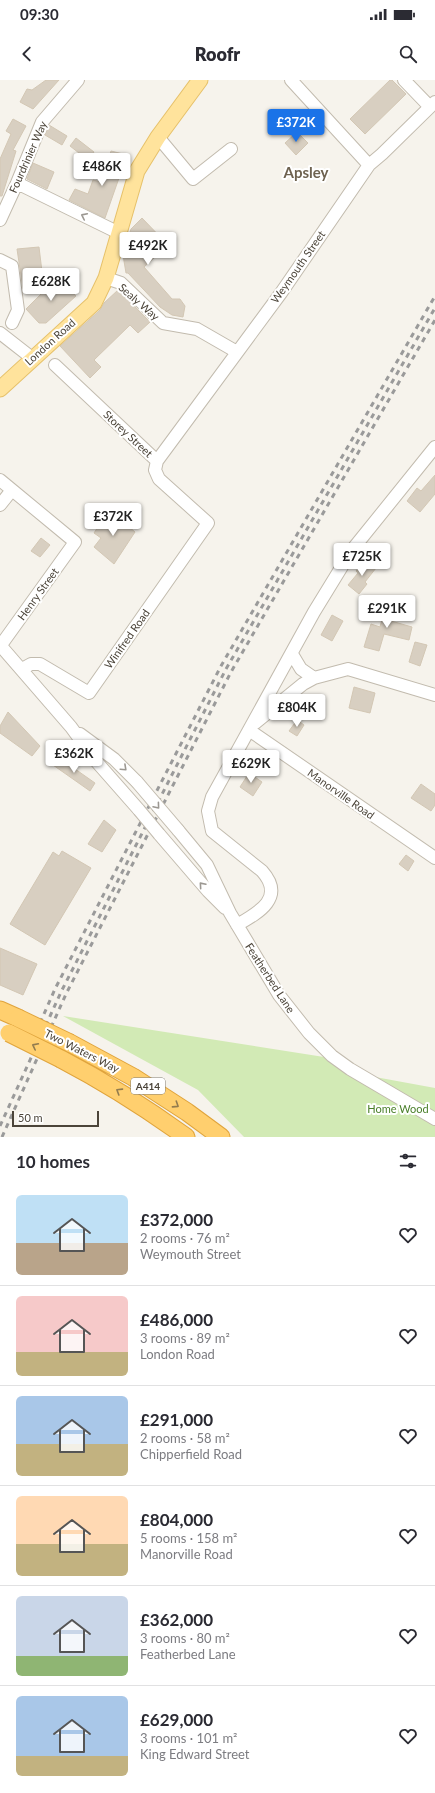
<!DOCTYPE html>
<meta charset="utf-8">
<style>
:root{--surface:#fff;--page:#f7f7f7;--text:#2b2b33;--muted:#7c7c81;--line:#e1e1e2;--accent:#1a73e8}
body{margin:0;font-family:Lato,sans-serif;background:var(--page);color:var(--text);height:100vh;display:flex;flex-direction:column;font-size:15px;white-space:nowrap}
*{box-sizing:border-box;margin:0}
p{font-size:13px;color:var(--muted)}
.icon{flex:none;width:22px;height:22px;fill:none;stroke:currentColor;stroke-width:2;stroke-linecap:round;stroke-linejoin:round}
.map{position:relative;height:1057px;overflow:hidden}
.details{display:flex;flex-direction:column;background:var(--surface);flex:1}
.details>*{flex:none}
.scale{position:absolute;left:12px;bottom:10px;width:87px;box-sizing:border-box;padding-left:4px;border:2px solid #4b4439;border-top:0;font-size:11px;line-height:14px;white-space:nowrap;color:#4b4439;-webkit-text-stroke:3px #fff;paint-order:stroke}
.price{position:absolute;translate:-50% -34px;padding:0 9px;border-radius:4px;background:#fff;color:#222;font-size:13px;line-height:26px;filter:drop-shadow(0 1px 2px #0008)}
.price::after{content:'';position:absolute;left:50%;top:24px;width:12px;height:9px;margin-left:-6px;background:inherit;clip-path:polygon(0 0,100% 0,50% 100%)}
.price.active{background:var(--accent);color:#fff}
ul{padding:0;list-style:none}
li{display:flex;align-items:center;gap:12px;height:100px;padding:0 16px}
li+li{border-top:1px solid var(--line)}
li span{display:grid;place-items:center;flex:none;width:112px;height:80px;border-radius:6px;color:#555}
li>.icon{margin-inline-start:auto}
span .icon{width:48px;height:48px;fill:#fffc;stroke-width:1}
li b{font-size:17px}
h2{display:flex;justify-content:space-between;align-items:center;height:48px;padding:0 16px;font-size:17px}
.status{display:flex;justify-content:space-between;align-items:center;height:28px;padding:0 20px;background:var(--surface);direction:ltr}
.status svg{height:11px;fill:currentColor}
header{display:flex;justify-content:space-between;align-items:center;height:52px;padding:0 16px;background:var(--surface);font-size:18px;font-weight:800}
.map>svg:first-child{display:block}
.green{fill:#d2eab5}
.building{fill:#d8cfc1;stroke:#d3c7b4}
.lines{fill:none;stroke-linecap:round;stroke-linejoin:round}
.minor-casing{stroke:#c2bbae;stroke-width:14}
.major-casing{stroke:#e6c16a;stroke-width:17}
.highway-casing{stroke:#e0a43c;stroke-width:19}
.minor{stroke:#fff;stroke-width:12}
.major{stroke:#ffe39c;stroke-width:15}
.highway{stroke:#ffcf6e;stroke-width:17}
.rail{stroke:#9a9a9a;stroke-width:3;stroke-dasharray:5 5;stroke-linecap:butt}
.minor-bridge-casing{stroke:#c2bbae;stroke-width:14;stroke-linecap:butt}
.highway-bridge-casing{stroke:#e0a43c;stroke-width:19;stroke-linecap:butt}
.minor-bridge{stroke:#fff;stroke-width:12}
.highway-bridge{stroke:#ffcf6e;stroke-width:17}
.oneway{stroke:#9c9892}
.oneway2{stroke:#937c4e}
.labels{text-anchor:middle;stroke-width:4;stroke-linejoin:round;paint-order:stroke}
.shield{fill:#fff;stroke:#817c74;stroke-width:1}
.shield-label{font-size:10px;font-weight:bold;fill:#4b4439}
.street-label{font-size:11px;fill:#4b4439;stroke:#fff}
.park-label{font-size:11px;fill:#4a7f2a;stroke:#fff}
.district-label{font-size:15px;font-weight:bold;fill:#6e6250;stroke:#fff}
</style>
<div class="status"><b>09:30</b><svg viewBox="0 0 49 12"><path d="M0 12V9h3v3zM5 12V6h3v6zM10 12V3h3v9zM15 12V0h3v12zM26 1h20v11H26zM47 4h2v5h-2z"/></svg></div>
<header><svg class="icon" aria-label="back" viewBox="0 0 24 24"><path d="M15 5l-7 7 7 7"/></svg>Roofr<svg class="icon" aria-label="search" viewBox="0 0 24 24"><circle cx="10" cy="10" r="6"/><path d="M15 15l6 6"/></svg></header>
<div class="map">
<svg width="435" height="1057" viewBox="0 0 435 1057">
<rect width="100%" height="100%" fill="#f6f3ec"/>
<!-- green -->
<path class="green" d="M63 936 324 977 348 992 435 1008V1057H244L198 1010Z"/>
<!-- building -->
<path class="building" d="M46 0H59L33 29 20 22 27 9 32 10Z
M390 0H392L406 14 365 54 350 39Z
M13 39 26 46 13 70 16 71 2 116H0V79L11 54 6 51Z
M49 45 67 56 62 65 45 55Z
M297 52 308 63 296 75 285 63Z
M76 58 94 72 88 80 70 66Z
M111 71 127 75 105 138 69 120 75 109 88 114 93 100 101 102Z
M33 83 54 92 47 109 27 99Z
M142 138 168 165 144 187 172 219H180L185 226 183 237 172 235 160 227 128 193H126L123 175 131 149Z
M39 167 44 208 23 209 17 169Z
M55 200H58L76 216 46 243H39L26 229Z
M118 210 150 242 138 253 130 245 94 280 101 287 90 298 60 266 100 230 104 223Z
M435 395V414L420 432 407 421 417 408 421 411Z
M109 430 135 452 114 484 94 467 101 458 94 453Z
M41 458 50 465 40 477 31 471Z
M366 480 376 488 365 502 367 504 359 514 348 505 358 493 356 491Z
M387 520 396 523 391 541 412 547 409 560 384 554 379 571 364 567 371 544 380 547Z
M332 535 343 541 332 561 321 555Z
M415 562 427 565 420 586 409 582Z
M354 607 375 613 370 633 349 628Z
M8 632 40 666 32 676 0 653V646Z
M297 640 304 645 297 656 289 651Z
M58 677 95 703 90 711 53 685Z
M249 693 262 702 253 716 240 707Z
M421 704 435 714V725L431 731 411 718Z
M104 740 116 750 102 772 88 764Z
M62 771 91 788 45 865 10 844 53 772 59 776Z
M406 775 414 781 408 791 399 784Z
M0 868 37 884 23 915 0 905Z"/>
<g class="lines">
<!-- minor casing -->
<g class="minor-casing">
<path id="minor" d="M291 0 369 85
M404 0 430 27
M158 57 193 99 231 69
M17 103 119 153
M0 140 17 103 42 42 78 0
M0 180 12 186 18 230 12 243
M106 198 121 203 163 243 197 249 237 272
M0 253 32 278
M157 381 281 213 369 85 382 74 435 22
M0 400 75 462 1 565
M0 425 12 410
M0 565 71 647 95 680 139 730
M292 574 301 589 314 598
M22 589 31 584H40L89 613 208 443 159 399 155 390 157 381 55 285
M255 643 303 604 314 598 348 589 435 615
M249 650 435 778
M80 654 114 679 137 702
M178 750 207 785 230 833 279 915 309 953 332 976 350 989 435 1039
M159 754 208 811 225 828
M237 845C258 833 286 818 262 791L212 751 208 731 212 717 314 532 352 470 435 367"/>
</g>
<!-- major casing -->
<g class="major-casing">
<path id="major" d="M0 309 94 223 106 198 137 91 158 57 200 0"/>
</g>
<!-- highway casing -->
<g class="highway-casing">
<path id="highway" d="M0 930 18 938
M70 963 133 997 187 1032 221 1057
M61 979C105 1002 146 1028 186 1057"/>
</g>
<!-- minor -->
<use href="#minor" class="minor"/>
<!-- major -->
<use href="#major" class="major"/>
<!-- highway -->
<use href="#highway" class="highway"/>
<!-- rail -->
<path class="rail" d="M40 943 55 909 221 586 435 216
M0 1046 61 912 226 589 435 228
M2 1057 66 914 231 592 435 240"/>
<!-- minor-bridge casing -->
<g class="minor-bridge-casing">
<path id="minor-bridge" d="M137 702 178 750
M139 730 159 754"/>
</g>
<!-- highway-bridge casing -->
<g class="highway-bridge-casing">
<path id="highway-bridge" d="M18 938 70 963
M9 953 61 979"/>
</g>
<!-- minor-bridge -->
<use href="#minor-bridge" class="minor-bridge"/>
<!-- highway-bridge -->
<use href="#highway-bridge" class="highway-bridge"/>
</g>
<!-- one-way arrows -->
<defs><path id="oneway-chevron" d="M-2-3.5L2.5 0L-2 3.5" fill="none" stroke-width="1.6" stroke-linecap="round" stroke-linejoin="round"/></defs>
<g class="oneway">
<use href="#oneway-chevron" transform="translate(84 136) rotate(-154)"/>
<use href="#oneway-chevron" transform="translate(124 688) rotate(43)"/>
<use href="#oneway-chevron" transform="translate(157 726) rotate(50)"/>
<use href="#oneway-chevron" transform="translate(202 805) rotate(-131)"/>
</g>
<g class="oneway2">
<use href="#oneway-chevron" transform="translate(35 966) rotate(-153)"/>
<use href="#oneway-chevron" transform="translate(119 1011) rotate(-148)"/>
<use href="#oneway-chevron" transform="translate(176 1025) rotate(33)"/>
</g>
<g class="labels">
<!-- shield labels -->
<rect class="shield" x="131" y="998" width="34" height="16" rx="3"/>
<g class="shield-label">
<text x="148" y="1010">A414</text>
</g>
<!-- street labels -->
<g class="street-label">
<text transform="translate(28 77) rotate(-66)" y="4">Fourdrinier Way</text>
<text transform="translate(298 187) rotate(-55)" y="4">Weymouth Street</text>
<text transform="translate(139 222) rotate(41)" y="4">Sealy Way</text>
<text transform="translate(50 262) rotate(-42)" y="4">London Road</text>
<text transform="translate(128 354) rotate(43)" y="4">Storey Street</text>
<text transform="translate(38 514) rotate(-54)" y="4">Henry Street</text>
<text transform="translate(127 559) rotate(-55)" y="4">Winifred Road</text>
<text transform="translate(341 714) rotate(35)" y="4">Manorville Road</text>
<text transform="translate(270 898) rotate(57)" y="4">Featherbed Lane</text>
<text transform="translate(82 971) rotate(27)" y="4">Two Waters Way</text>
</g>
<!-- park labels -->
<g class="park-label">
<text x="398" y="1033">Home Wood</text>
</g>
<!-- district labels -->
<g class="district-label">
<text x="306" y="98">Apsley</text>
</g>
</g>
</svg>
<div class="scale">50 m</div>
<b class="price active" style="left:296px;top:63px">£372K</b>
<b class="price" style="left:102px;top:107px">£486K</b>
<b class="price" style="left:148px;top:186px">£492K</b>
<b class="price" style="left:51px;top:222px">£628K</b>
<b class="price" style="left:113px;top:457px">£372K</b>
<b class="price" style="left:362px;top:497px">£725K</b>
<b class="price" style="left:387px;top:549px">£291K</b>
<b class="price" style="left:297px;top:648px">£804K</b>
<b class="price" style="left:74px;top:694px">£362K</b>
<b class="price" style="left:251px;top:704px">£629K</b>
</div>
<section class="details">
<h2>10 homes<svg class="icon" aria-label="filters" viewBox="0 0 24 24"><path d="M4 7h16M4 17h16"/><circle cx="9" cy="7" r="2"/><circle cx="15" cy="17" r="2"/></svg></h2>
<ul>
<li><span style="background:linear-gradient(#bfe0f5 60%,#b9a48a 0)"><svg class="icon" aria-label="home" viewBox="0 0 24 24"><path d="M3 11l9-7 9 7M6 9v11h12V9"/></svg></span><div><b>£372,000</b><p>2 rooms · 76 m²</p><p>Weymouth Street</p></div><svg class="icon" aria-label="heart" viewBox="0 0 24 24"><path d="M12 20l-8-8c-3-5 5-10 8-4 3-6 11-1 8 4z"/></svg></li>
<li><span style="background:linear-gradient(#f6c9c9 70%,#c2b280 0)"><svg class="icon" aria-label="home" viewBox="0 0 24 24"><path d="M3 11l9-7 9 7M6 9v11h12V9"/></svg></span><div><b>£486,000</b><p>3 rooms · 89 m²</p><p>London Road</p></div><svg class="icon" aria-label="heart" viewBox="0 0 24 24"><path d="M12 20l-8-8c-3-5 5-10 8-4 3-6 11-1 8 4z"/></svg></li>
<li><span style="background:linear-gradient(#a9c7e8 60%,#c2b280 0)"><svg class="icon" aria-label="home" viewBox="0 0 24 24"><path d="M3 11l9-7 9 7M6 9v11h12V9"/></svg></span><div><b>£291,000</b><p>2 rooms · 58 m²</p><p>Chipperfield Road</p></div><svg class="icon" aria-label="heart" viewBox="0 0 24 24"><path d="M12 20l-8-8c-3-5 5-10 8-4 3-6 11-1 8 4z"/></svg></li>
<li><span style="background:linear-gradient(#ffd9b3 60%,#c2b280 0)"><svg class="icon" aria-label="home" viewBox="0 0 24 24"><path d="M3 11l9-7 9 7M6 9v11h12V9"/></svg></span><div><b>£804,000</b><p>5 rooms · 158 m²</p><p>Manorville Road</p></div><svg class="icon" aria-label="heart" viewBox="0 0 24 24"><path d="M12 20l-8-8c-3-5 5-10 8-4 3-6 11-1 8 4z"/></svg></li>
<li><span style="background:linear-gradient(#c9d6e8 75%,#8fb573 0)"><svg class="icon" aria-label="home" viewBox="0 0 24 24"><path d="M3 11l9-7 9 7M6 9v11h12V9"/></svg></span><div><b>£362,000</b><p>3 rooms · 80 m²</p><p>Featherbed Lane</p></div><svg class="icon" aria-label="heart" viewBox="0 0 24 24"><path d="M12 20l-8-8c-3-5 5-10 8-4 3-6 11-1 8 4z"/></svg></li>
<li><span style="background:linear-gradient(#a9c7e8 75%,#c2b280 0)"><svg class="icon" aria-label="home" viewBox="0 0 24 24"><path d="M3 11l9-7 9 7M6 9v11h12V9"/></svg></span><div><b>£629,000</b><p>3 rooms · 101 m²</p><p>King Edward Street</p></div><svg class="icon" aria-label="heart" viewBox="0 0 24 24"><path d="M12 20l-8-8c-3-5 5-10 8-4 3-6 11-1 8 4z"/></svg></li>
</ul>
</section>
